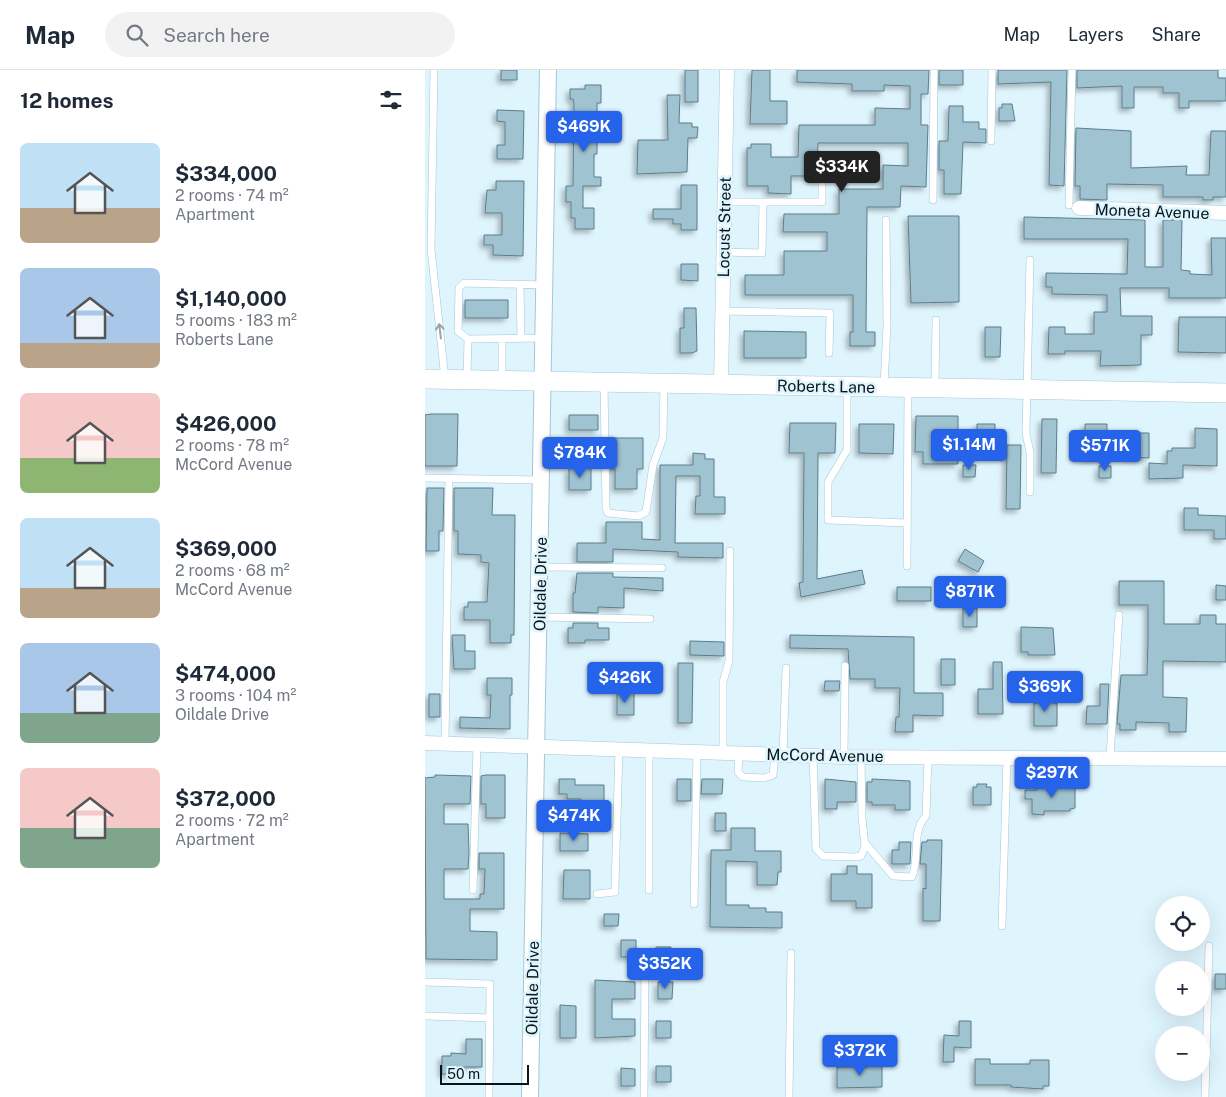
<!DOCTYPE html>
<meta charset="utf-8">
<style>
:root{--surface:#fff;--page:#f2f2f3;--text:#1f2937;--muted:#747a83;--line:#e0e1e3;--accent:#2563eb}
body{margin:0;font-family:"Public Sans",sans-serif;background:var(--page);color:var(--text);height:100vh;display:flex;flex-direction:column;font-size:19px;white-space:nowrap}
*{box-sizing:border-box;margin:0}
p{font-size:16px;color:var(--muted)}
.icon{flex:none;width:28px;height:28px;fill:none;stroke:currentColor;stroke-width:2;stroke-linecap:round;stroke-linejoin:round}
.map{position:relative;flex:1;overflow:hidden}
.drawer{display:flex;flex-direction:column;background:var(--surface);width:425px}
.drawer>*{flex:none}
.controls{position:absolute;left:730px;top:826px;display:grid;gap:10px}
.controls a{display:grid;place-items:center;width:55px;height:55px;border-radius:50%;background:var(--surface);box-shadow:0 5px 20px #0002;font-size:25px}
.scale{position:absolute;left:15px;bottom:12px;width:89px;box-sizing:border-box;padding-left:5px;border:2px solid #08151a;border-top:0;font-size:14px;line-height:18px;white-space:nowrap;color:#08151a;-webkit-text-stroke:4px #dff5fe;paint-order:stroke}
.price{position:absolute;translate:-50% -42px;padding:0 11px;border-radius:5px;background:var(--accent);color:#fff;font-size:16px;line-height:32px;filter:drop-shadow(0 1px 2px #0008)}
.price::after{content:'';position:absolute;left:50%;top:30px;width:15px;height:11px;margin-left:-8px;background:inherit;clip-path:polygon(0 0,100% 0,50% 100%)}
.price.active{background:#222;color:#fff}
ul{padding:0;list-style:none}
li{display:flex;align-items:center;gap:15px;height:125px;padding:0 20px}
li span{display:grid;place-items:center;flex:none;width:140px;height:100px;border-radius:8px;color:#555}
li>.icon{margin-inline-start:auto}
span .icon{width:60px;height:60px;fill:#fffc;stroke-width:1}
li b{font-size:21px}
h2{display:flex;justify-content:space-between;align-items:center;height:60px;padding:0 20px;font-size:21px}
header{display:flex;align-items:center;gap:30px;box-sizing:border-box;height:70px;padding:0 25px;background:var(--surface);border-bottom:1px solid var(--line)}
header strong{font-size:24px}
nav{display:flex;gap:28px;margin-inline-start:auto;font-size:18px}
.search{width:350px;height:45px;background:var(--page);display:flex;align-items:center;gap:12px;box-sizing:border-box;padding:0 18px;border-radius:28px;color:var(--muted);font-size:19px}
main{display:flex;flex:1;min-height:0}
.map>svg:first-child{display:block}
.building{fill:#a0c3d1;stroke:#5d7d8b;filter:url(#shadow)}
.lines{fill:none;stroke-linecap:round;stroke-linejoin:round}
.service-casing{stroke:#a4c6d5;stroke-width:8}
.minor-casing{stroke:#a4c6d5;stroke-width:15}
.tertiary-casing{stroke:#a4c6d5;stroke-width:18}
.secondary-casing{stroke:#a4c6d5;stroke-width:20}
.service{stroke:#fff;stroke-width:7}
.minor{stroke:#fff;stroke-width:14}
.tertiary{stroke:#fff;stroke-width:16}
.secondary{stroke:#fff;stroke-width:19}
.oneway{stroke:#9ca1a3}
.labels{text-anchor:middle;stroke-width:5;stroke-linejoin:round;paint-order:stroke}
.street-label{font-size:16px;fill:#08151a;stroke:#dff5fe}
</style>
<header>
<strong>Map</strong>
<div class="search"><svg class="icon" aria-label="search" viewBox="0 0 24 24"><circle cx="10" cy="10" r="6"/><path d="M15 15l6 6"/></svg>Search here</div>
<nav><a>Map</a><a>Layers</a><a>Share</a></nav>
</header>
<main>
<section class="drawer">
<h2>12 homes<svg class="icon" aria-label="filters" viewBox="0 0 24 24"><path d="M4 7h16M4 17h16"/><circle cx="9" cy="7" r="2"/><circle cx="15" cy="17" r="2"/></svg></h2>
<ul>
<li><span style="background:linear-gradient(#bfe0f5 65%,#b9a48a 0)"><svg class="icon" aria-label="home" viewBox="0 0 24 24"><path d="M3 11l9-7 9 7M6 9v11h12V9"/></svg></span><div><b>$334,000</b><p>2 rooms · 74 m²</p><p>Apartment</p></div></li>
<li><span style="background:linear-gradient(#a9c7e8 75%,#b9a48a 0)"><svg class="icon" aria-label="home" viewBox="0 0 24 24"><path d="M3 11l9-7 9 7M6 9v11h12V9"/></svg></span><div><b>$1,140,000</b><p>5 rooms · 183 m²</p><p>Roberts Lane</p></div></li>
<li><span style="background:linear-gradient(#f6c9c9 65%,#8fb573 0)"><svg class="icon" aria-label="home" viewBox="0 0 24 24"><path d="M3 11l9-7 9 7M6 9v11h12V9"/></svg></span><div><b>$426,000</b><p>2 rooms · 78 m²</p><p>McCord Avenue</p></div></li>
<li><span style="background:linear-gradient(#bfe0f5 70%,#b9a48a 0)"><svg class="icon" aria-label="home" viewBox="0 0 24 24"><path d="M3 11l9-7 9 7M6 9v11h12V9"/></svg></span><div><b>$369,000</b><p>2 rooms · 68 m²</p><p>McCord Avenue</p></div></li>
<li><span style="background:linear-gradient(#a9c7e8 70%,#7fa58c 0)"><svg class="icon" aria-label="home" viewBox="0 0 24 24"><path d="M3 11l9-7 9 7M6 9v11h12V9"/></svg></span><div><b>$474,000</b><p>3 rooms · 104 m²</p><p>Oildale Drive</p></div></li>
<li><span style="background:linear-gradient(#f6c9c9 60%,#7fa58c 0)"><svg class="icon" aria-label="home" viewBox="0 0 24 24"><path d="M3 11l9-7 9 7M6 9v11h12V9"/></svg></span><div><b>$372,000</b><p>2 rooms · 72 m²</p><p>Apartment</p></div></li>
</ul>
</section>
<div class="map">
<svg width="801" height="1027" viewBox="0 0 801 1027">
<defs>
<filter id="shadow"><feDropShadow dx="-3.5" dy="3.5" stdDeviation="2.5" flood-color="#0004"/></filter>
</defs>
<rect width="100%" height="100%" fill="#dff5fe"/>
<!-- building -->
<path class="building" d="M76 0H92V10H76Z
M260 0H273V32H260Z
M327 0H345V31H362V54H325Z
M372 0H504L503 24H496V55H503L501 117 476 116 475 137H442L441 262H450V276H425V262H428V225H320V205H359V181H402V162H358L359 144H414V119H458V95L483 96V73H393L392 106H366V124L343 123V116H322V78H326V74H346V87H373L374 55H450V38L485 39V16L459 15V21H427V14L372 12Z
M514 0H538V15H514Z
M573 0H642L639 116 624 115 626 12 573 14Z
M652 0H793V8H801V31H764V38H754V23H738V17H709V38H697V16L652 18Z
M160 15H176V33H172V84H169V107H176V116H158V138H169V159H150V148H146V132H141V116H148L149 33 148 29H145V19H160Z
M242 25H255L254 53H267V57H273L272 68H263L262 102 212 104 213 70H243Z
M577 34H587L590 51H574V38H577Z
M524 36H538V52H554V59H561V73L538 72 536 124H519V100H514V71H523Z
M72 40 99 41 98 89H72V75H80V52L72 51Z
M651 58 706 61V98L762 96 761 105H784L786 61H801V127H788V130H778V127H738V115L682 114V130L655 129V116H650Z
M71 111H99L98 186 68 185V175H59V165H77V143H60L62 120H71Z
M256 115H272V160H256V154H248V149H228V139H256Z
M483 146H534V232L486 233Z
M599 147 720 150V197H738V150H757L756 200 765 201V204L787 205 786 168H801V228H744V218H695L696 246H727V265H716V295L675 296 676 281H640V284H623L624 257H640V264H669V242H682V225L627 224V217H621V203L702 204 703 169H599Z
M256 194H273V211L256 210Z
M40 230H83V248H40Z
M259 238H271L272 281 267 283H255V258H259Z
M754 247H801V283L753 282Z
M560 257H576L575 287H560Z
M319 261 381 262V288H319Z
M6 344H33L32 396H0V345Z
M144 345H173V360H144Z
M491 346H533V394H498V382H490Z
M617 349H632L631 403H616Z
M365 353H411L410 383H393L392 509 437 500 440 514 376 527 374 513 378 512 379 383H364Z
M434 354H469L468 384 434 383Z
M552 354H570V377H552Z
M660 354H682V369H678V388H660Z
M770 358 792 359V396L758 395V408L724 409V393L742 394V381H747V378H770Z
M710 363H724V388L702 387 703 372H710Z
M186 368H218V399H212V419H190V399H186Z
M582 375H596L595 439H581Z
M268 383 280 384V389H289V427H300V444H270L271 426H275V406H251L250 473H298V488L253 487V482L188 479V492H152V473H181V452H217V469L235 470V395H268Z
M538 395H551L550 407H538Z
M674 396H686V408H674Z
M144 398H166V420H144Z
M2 418H19L18 461H14V481H1Z
M29 418H68L67 445H90L89 565H86V573H65V550H39V537H43V532H62L64 493 56 492V485L33 484V461H29Z
M759 438H773V445L801 446V469H789V460H759Z
M540 479 559 491 553 502 533 491Z
M152 503H188V507L238 508V521L199 518V538L173 537V543L148 542V523H150Z
M694 511H739V554H775V545H791V554H801V592L738 591V627L762 628 761 662H744V653L711 652V660H695V654H692L696 605H722L723 569V535H694Z
M791 515 801 516V530H791Z
M472 517H506V531H472Z
M538 538H552V557H538Z
M148 553H173V558H184V570H160V573H143V558H148Z
M596 557 628 558 630 585H603V582H596Z
M27 565H40V581H50V599H29Z
M365 565 489 567V623H518V646L488 645V662H470L471 647H474L475 618H450V609H425L423 579 365 578Z
M265 571 299 572V586L265 585Z
M516 589H530V615H516Z
M568 592H577L578 644H553V619H568Z
M253 593H268L267 653H253Z
M62 608H87V625H85V659L35 658V647L65 648 66 625H62Z
M400 611H415L414 621H399Z
M675 614H684L682 654H661L662 636H675Z
M192 622H209V645H192Z
M4 624H15V647H4Z
M613 628H627V633H632V656H609V633H613Z
M10 705 46 706 45 734H19V754H43L44 783 43 799H19V829H55V824H59L60 799H54V783H79V839H45V861L72 862V890L1 889 0 708 10 707Z
M61 705H80V748H61V734H56V706Z
M134 709H150V715H179V734H174L173 754H156V729H142V724H134Z
M252 709H266V731H252Z
M277 709H298L297 724H276Z
M400 709 431 712V732H412V739H400Z
M447 709 485 711V740H470V735H447V732H442V712H447Z
M552 714H562L561 717H566V735H548V717H552Z
M612 716 650 717V738L645 739V741H619V745L607 744V729H600V720H612Z
M290 743H301V761H290Z
M306 758H330V781H356V802H353L352 815H332V792L301 791V835H324V838H341V842H357V858L285 857 286 780H306Z
M135 763 163 764V781H135Z
M502 770H517L515 851H498V818L501 819V794H495L497 772H502Z
M474 772H486L485 794H467V780H474Z
M422 796H432V804H447V838H431V831H406V804H422Z
M139 800H165V829H138Z
M179 844H194L193 856H179Z
M196 870H211V887H196Z
M231 877H246V894H231Z
M790 904H801V919H790Z
M170 910 210 912V929H187V949H210V966L170 968Z
M233 912H248L247 929H233Z
M135 935 151 936V968H135Z
M231 951H246V968H231Z
M534 951H546V978L529 977V992H518L519 965 534 966Z
M41 969H57V997H33V1004H17V986H26V983L41 984Z
M550 989H565V994H605V990H624V1016H618V1019L586 1017V1015H550Z
M443 993H457V1017L412 1018V997H443Z
M231 996H246V1012H231Z
M196 998 210 999V1016H196Z"/>
<g class="lines">
<!-- service casing -->
<g class="service-casing">
<path id="service" d="M9 0 6 179 20 309
M566 71 567 0
M508 130 509 0
M338 132H397V96H450
M644 135 647 0
M298 182 337 183 338 132H299
M605 190 601 363 605 383V422
M95 215 96 269
M297 241 405 243 404 283
M118 268 43 269 33 261 34 218 39 213 119 215
M77 269V309
M42 308 43 269
M179 312 181 438 183 443 213 446 221 442 228 395 238 368 239 313
M422 316V380L403 412V450L482 453
M459 316 462 256 461 150
M510 317 511 250
M0 408 116 410
M482 496 483 317
M115 497 237 498
M114 547 225 549
M20 673 24 409
M224 680V820
M298 682V612L304 591 305 481
M314 683 313 702 318 707 339 708 348 705 350 684
M358 685 361 598
M388 686 391 779 398 786 431 787 436 786 440 776 437 748 436 687
M419 687 420 596
M685 687 694 545
M440 773 468 806 487 807C495 788 486 761 501 746L503 687
M48 820 52 674
M172 824 190 822V818L194 679
M269 834 272 682
M577 856 582 687
M0 912 65 914 64 1027
M0 946 65 948
M219 1027 220 894
M364 1027 366 883
M780 1027 784 876"/>
</g>
<!-- minor casing -->
<g class="minor-casing">
<path id="minor" d="M654 138 801 143
M296 314 302 0
M0 673 419 687 801 689"/>
</g>
<!-- tertiary casing -->
<g class="tertiary-casing">
<path id="tertiary" d="M105 1027 123 0"/>
</g>
<!-- secondary casing -->
<g class="secondary-casing">
<path id="secondary" d="M0 309 801 323"/>
</g>
<!-- service -->
<use href="#service" class="service"/>
<!-- minor -->
<use href="#minor" class="minor"/>
<!-- tertiary -->
<use href="#tertiary" class="tertiary"/>
<!-- secondary -->
<use href="#secondary" class="secondary"/>
</g>
<!-- one-way arrows -->
<defs><path id="oneway-shaft" d="M-6 0H5M1.5-3L5.5 0L1.5 3" fill="none" stroke-width="1.6" stroke-linecap="round" stroke-linejoin="round" transform="scale(1.25)"/></defs>
<use class="oneway" href="#oneway-shaft" transform="translate(15 261) rotate(-97)"/>
<g class="labels">
<!-- street labels -->
<g class="street-label">
<text transform="translate(727 141) rotate(2)" y="6">Moneta Avenue</text>
<text transform="translate(299 157) rotate(-89)" y="6">Locust Street</text>
<text transform="translate(401 316) rotate(1)" y="6">Roberts Lane</text>
<text transform="translate(115 514) rotate(-89)" y="6">Oildale Drive</text>
<text transform="translate(400 685) rotate(1)" y="6">McCord Avenue</text>
<text transform="translate(107 918) rotate(-89)" y="6">Oildale Drive</text>
</g>
</g>
</svg>
<div class="controls">
<a><svg class="icon" aria-label="locate" viewBox="0 0 24 24"><circle cx="12" cy="12" r="6"/><path d="M12 2v4M12 18v4M2 12h4M18 12h4"/></svg></a>
<a>+</a>
<a>−</a>
</div>
<div class="scale">50 m</div>
<b class="price" style="left:159px;top:83px">$469K</b>
<b class="price active" style="left:417px;top:123px">$334K</b>
<b class="price" style="left:544px;top:401px">$1.14M</b>
<b class="price" style="left:680px;top:402px">$571K</b>
<b class="price" style="left:155px;top:409px">$784K</b>
<b class="price" style="left:545px;top:548px">$871K</b>
<b class="price" style="left:200px;top:634px">$426K</b>
<b class="price" style="left:620px;top:643px">$369K</b>
<b class="price" style="left:627px;top:729px">$297K</b>
<b class="price" style="left:149px;top:772px">$474K</b>
<b class="price" style="left:240px;top:920px">$352K</b>
<b class="price" style="left:435px;top:1007px">$372K</b>
</div>
</main>
